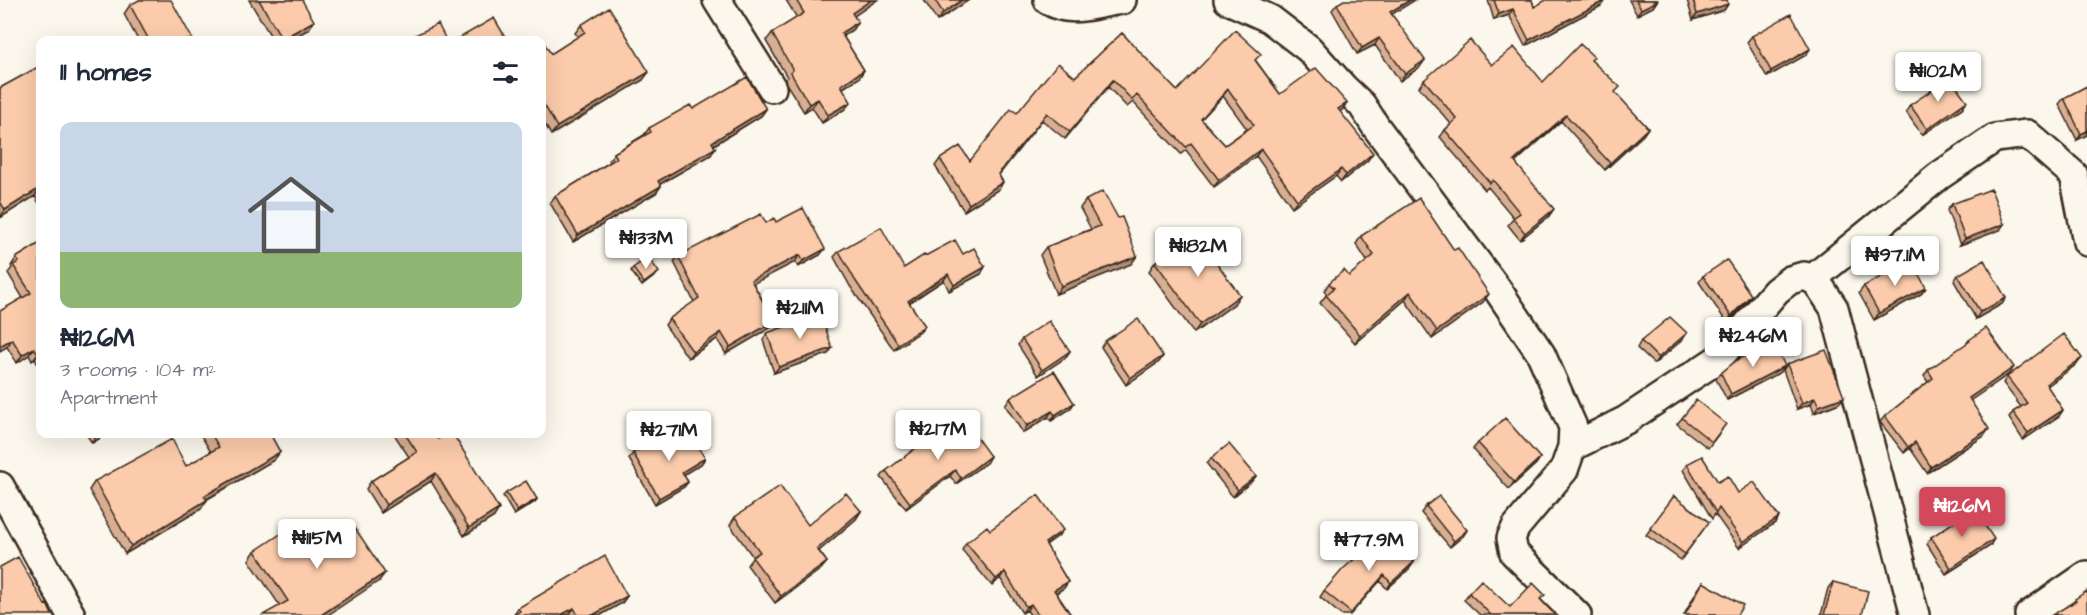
<!DOCTYPE html>
<meta charset="utf-8">
<style>
:root{--surface:#fff;--page:#f6f6f7;--text:#1f2937;--muted:#747a83;--line:#e0e1e3;--accent:#d1495b}
body{margin:0;font-family:"Architects Daughter",sans-serif;background:var(--page);color:var(--text);height:100vh;display:flex;flex-direction:column;font-size:22px;white-space:nowrap}
*{box-sizing:border-box;margin:0}
p{font-size:20px;color:var(--muted)}
.icon{flex:none;width:33px;height:33px;fill:none;stroke:currentColor;stroke-width:2;stroke-linecap:round;stroke-linejoin:round}
.map{position:relative;flex:1;overflow:hidden}
.panel{position:absolute;left:36px;top:36px;width:510px;height:402px;display:flex;flex-direction:column;background:var(--surface);border-radius:12px;box-shadow:0 6px 24px #0002}
.panel>*{flex:none}
.price{position:absolute;translate:-50% -51px;padding:0 14px;border-radius:6px;background:#fff;color:#222;font-size:20px;line-height:39px;filter:drop-shadow(0 2px 3px #0008)}
.price::after{content:'';position:absolute;left:50%;top:36px;width:18px;height:14px;margin-left:-9px;background:inherit;clip-path:polygon(0 0,100% 0,50% 100%)}
.price.on{background:var(--accent);color:#fff}
ul{padding:0;list-style:none}
li{display:grid;align-content:center;gap:12px;height:318px;padding:0 24px}
li+li{border-top:2px solid var(--line)}
li span{display:grid;place-items:center;height:186px;border-radius:12px;color:#555}
li>.icon{margin-inline-start:auto}
span .icon{width:108px;height:108px;fill:#fffc;stroke-width:1}
li b{font-size:26px}
h2{display:flex;justify-content:space-between;align-items:center;height:72px;padding:0 24px;font-size:26px}
.map>svg:first-child{display:block}
.lines{fill:none;stroke-linecap:round;stroke-linejoin:round}
.minor-casing{stroke:#3b2a1e;stroke-width:32}
.minor{stroke:#fbf7ec;stroke-width:27}
.wall{fill:#d8af93;stroke:#3b2a1e;stroke-width:1.5;fill-rule:evenodd}
.shaded-wall{fill:#b08e78;stroke:#3b2a1e;stroke-width:1.5}
.building{fill:#fbcbab;stroke:#3b2a1e;stroke-width:1.5;fill-rule:evenodd}
</style>
<div class="map">
<svg width="2087" height="615" viewBox="0 0 2087 615">
<rect width="100%" height="100%" fill="#fbf7ec"/>
<filter id="ink" filterUnits="userSpaceOnUse"><feTurbulence type="fractalNoise" baseFrequency=".0167" numOctaves="2"/><feDisplacementMap in="SourceGraphic" scale="12" xChannelSelector="R" yChannelSelector="G"/><feConvolveMatrix kernelMatrix="1 2 1 2 8 2 1 2 1" color-interpolation-filters="sRGB"/></filter>
<g filter="url(#ink)">
<g class="lines">
<!-- minor casing -->
<g class="minor-casing">
<path id="minor" d="M717 0 772 88
M1048 0C1071 16 1095 3 1122 0
M1228 0 1270 19 1309 49 1343 87 1362 105 1376 127 1497 289 1541 354 1573 427 1572 447 1564 470 1516 527 1511 538 1514 553 1577 615
M1812 279 1939 176 1995 138 2027 134 2074 175 2087 242
M1572 447 1626 420 1718 359 1776 291 1790 280 1804 276 1812 279 1818 284 1834 308 1915 615
M0 486 71 615
M2029 615 2087 575"/>
</g>
<!-- minor -->
<use href="#minor" class="minor"/>
</g>
<!-- wall -->
<path class="wall" d="M249 0H302L309 29 289 40H273Z
M786 0H877L854 16 858 22 852 30 843 36 864 70 859 78 843 88 845 109 822 123 812 107 804 112 787 85 785 80 787 77 766 41 772 33 797 18Z
M924 0H969L937 21Z
M1488 0H1532L1534 7 1601 6 1525 46 1509 15 1494 20Z
M1629 0H1657V1L1653 7 1637 15Z
M1687 0H1727L1728 4 1724 10 1693 20Z
M1337 4 1392 15 1420 67 1400 81 1375 45 1357 54 1332 10Z
M130 5 193 40H138L124 14Z
M581 25 643 80 551 135 542 119V42L551 54 578 37 575 33Z
M1122 33 1177 91 1256 61 1280 94 1342 110 1339 112 1368 160 1341 182 1336 176 1292 207 1256 156 1214 187 1186 150 1181 154 1133 102 1127 107 1108 87 1065 139 1042 120 999 175 1003 182 999 189 964 211 935 166 940 159 970 161 1017 113 1075 77ZM1223 96 1247 129 1225 145 1201 119Z
M1752 36 1806 55 1767 77 1747 42Z
M1592 61 1615 93 1648 128 1643 135 1605 170 1561 121 1515 163 1549 216 1520 240 1508 225 1514 218 1488 187 1485 190 1440 137 1445 130 1451 124 1419 87 1424 80 1492 65 1543 82Z
M40 66V205L35 196 0 218V88Z
M2087 86V135L2077 140 2059 104 2064 98Z
M1910 105 1962 108 1922 135 1906 112Z
M693 109H766L761 116 714 145 715 148 711 155 660 184 661 186 656 193 573 242 550 203 555 196 610 162 609 160 614 153 644 135 649 128Z
M1086 200 1137 256 1131 264 1056 294 1040 255 1046 247 1091 229 1080 208Z
M1952 204 2000 230 1960 245 1947 210Z
M776 222 820 255 798 267 795 262 753 283 774 321 770 328 726 354 717 339 688 358 665 325 669 319 694 302 674 262 678 256 766 223Z
M1361 236 1483 302 1432 339 1405 300 1355 343 1320 303 1327 294 1324 291 1329 283 1349 276 1367 261 1356 244Z
M40 243V369L35 359 32 361 29 355 17 363 7 347 23 298 8 273 12 268 11 266 16 258Z
M839 251 904 268 925 256 963 254 981 274 949 291 944 280 909 303 925 326 920 332 894 350 850 286 834 257Z
M1155 262 1234 304 1194 333 1149 271Z
M633 268 656 275 642 286 631 271Z
M1958 275 2006 298 2002 304 1976 319 1954 281Z
M1703 276 1747 301 1727 323 1699 282Z
M1864 286 1921 294 1874 320 1859 293Z
M767 333 832 348 828 354 774 373 763 340Z
M1687 333 1682 340 1654 364 1637 348 1641 341Z
M1022 339 1070 351 1065 358 1038 376 1018 345Z
M1969 340 2009 374 1970 400 1984 436 1927 473 1910 448 1904 453 1880 422 1885 416 1928 382 1924 376 1928 370 1966 344Z
M1105 341 1163 356 1159 362 1126 385 1101 347Z
M1787 364 1839 403 1814 413 1811 404 1797 409 1783 370Z
M2077 364 2047 386 2063 410 2059 416 2023 440 2009 418 2013 412 2021 407 2003 383 2007 377Z
M1781 372 1727 400 1716 379 1721 373Z
M1010 398 1074 403 1070 409 1051 421 1048 417 1023 433 1005 405Z
M1682 418 1722 430 1708 448 1677 424Z
M86 434H107L92 443Z
M200 434H270L280 452 274 460 206 500 201 509 125 554 89 490 95 481 186 466 211 452Z
M394 434H434L494 517 464 536 431 481 381 513 366 489 371 481 409 457Z
M665 443 705 458 701 464 684 474 688 482 684 487 655 504 629 459 633 453Z
M1478 443 1540 458 1536 464 1509 489 1473 449Z
M924 447 990 456 986 463 956 484 950 476 906 509 881 477 886 471Z
M1211 458 1256 476 1251 482 1233 497 1207 464Z
M1687 464 1738 493 1779 517 1775 523 1739 548 1715 514 1712 519 1683 470Z
M506 493 537 499 535 502 514 515 503 496Z
M1674 496 1709 522 1681 560 1646 535Z
M1426 506 1467 530 1463 536 1450 547 1421 513Z
M861 511 856 519 819 551 827 562 821 569 775 603 747 565 753 557 730 525 735 517 808 525Z
M990 530 1058 536 1046 545 1068 582 1064 588 1056 593 1071 615H1030L1027 610 1022 613 1000 578 992 586 962 550 966 543Z
M1931 537 1990 546 1946 574 1927 544Z
M255 551H320L379 581 280 606 249 560Z
M1414 562 1409 569 1387 589 1380 581 1350 615H1341L1320 597 1324 591Z
M1703 582 1737 615H1684L1697 591Z
M1833 582 1862 615H1821L1828 588Z
M1469 593 1510 607 1541 600 1555 615H1480L1464 600Z
M627 596 622 603 601 615H513L518 608Z"/>
<!-- shaded-wall -->
<path class="shaded-wall" d="M871 0H877L847 21 852 13Z
M962 0H969L937 21 943 13Z
M1410 0H1415L1386 18 1390 12Z
M1606 0 1601 6 1525 46 1529 40Z
M1657 1 1653 7 1637 15 1641 9Z
M1728 4 1724 10 1693 20 1697 14Z
M1513 9 1509 15 1494 20 1499 14Z
M314 21 309 29 289 40H281Z
M858 22 852 30 835 40 841 33Z
M1379 38 1375 45 1357 54 1362 48Z
M1810 49 1806 55 1767 77 1771 71Z
M1425 60 1420 67 1400 81 1405 74Z
M864 70 859 78 835 93 841 85Z
M649 72 643 80 551 135 557 127Z
M1113 80 1108 87 1065 139 1070 132Z
M1228 89 1223 96 1196 125 1201 119Z
M818 99 812 107 804 112 809 104Z
M1967 101 1962 108 1922 135 1927 129Z
M851 102 845 109 822 123 828 115Z
M1347 103 1342 110 1333 116 1338 109Z
M766 109 761 116 707 149 712 142Z
M1566 115 1561 121 1509 168 1514 161Z
M1648 128 1643 135 1605 170 1610 163Z
M2087 131V135L2077 140 2081 134Z
M715 148 711 155 653 188 658 181Z
M1261 149 1256 156 1214 187 1219 180Z
M1373 153 1368 160 1341 182 1346 175Z
M1341 169 1336 176 1292 207 1297 200Z
M1003 182 999 189 964 211 969 204Z
M661 186 656 193 573 242 578 235Z
M40 188 35 196 0 218 5 210Z
M1554 209 1549 216 1520 240 1525 233Z
M2004 224 2000 230 1960 245 1965 239Z
M825 249 820 255 798 267 803 261Z
M800 255 795 262 747 287 751 280Z
M1137 256 1131 264 1056 294 1061 286Z
M985 267 981 274 949 291 954 285Z
M659 272 656 275 642 286 644 283Z
M948 274 944 280 903 307 908 301Z
M1926 288 1921 294 1874 320 1879 313Z
M1410 292 1405 300 1355 343 1360 335Z
M1489 294 1483 302 1432 339 1437 331Z
M1240 295 1234 304 1194 333 1200 324Z
M1751 295 1747 301 1727 323 1731 316Z
M2006 298 2002 304 1976 319 1980 312Z
M774 321 770 328 726 354 730 347Z
M925 326 920 332 894 350 898 344Z
M721 332 717 339 688 358 693 352Z
M1687 333 1682 340 1654 364 1658 358Z
M12 339 7 347 0 351V346Z
M34 348 29 355 17 363 22 355Z
M832 348 828 354 774 373 779 367Z
M40 351 35 359 32 361 38 353Z
M1070 351 1065 358 1038 376 1042 370Z
M1163 356 1159 362 1126 385 1130 378Z
M2082 358 2077 364 2042 390 2046 384Z
M1785 366 1781 372 1727 400 1731 394Z
M2014 367 2009 374 1964 405 1969 398Z
M1844 397 1839 403 1814 413 1819 406Z
M1815 398 1811 404 1797 409 1802 403Z
M1074 403 1070 409 1051 421 1055 415Z
M2063 410 2059 416 2023 440 2028 433Z
M1052 411 1048 417 1023 433 1027 426Z
M1989 429 1984 436 1927 473 1931 467Z
M100 434H107L92 443 97 435Z
M1915 442 1910 448 1904 453 1908 447Z
M280 452 274 460 198 504 204 496Z
M990 456 986 463 956 484 961 478Z
M705 458 701 464 678 478 682 472Z
M1540 458 1536 464 1509 489 1514 482Z
M955 470 950 476 906 509 910 503Z
M436 473 431 481 381 513 386 505Z
M1256 476 1251 482 1233 497 1238 490Z
M688 482 684 487 655 504 659 498Z
M537 499 535 502 514 515 517 511Z
M207 500 201 509 125 554 131 546Z
M499 509 494 517 464 536 469 528Z
M861 511 856 519 812 557 817 549Z
M1779 517 1775 523 1739 548 1743 542Z
M1063 530 1058 536 1040 549 1045 543Z
M1467 530 1463 536 1450 547 1454 541Z
M1994 539 1990 546 1946 574 1951 568Z
M827 562 821 569 775 603 781 596Z
M1414 562 1409 569 1387 589 1391 583Z
M1005 572 1000 578 992 586 996 579Z
M385 573 379 581 328 615H321Z
M1384 575 1380 581 1349 615Z
M1068 582 1064 588 1050 596 1054 590Z
M627 596 622 603 601 615H593Z
M1031 604 1027 610 1022 613 1026 607Z
M574 608 569 615H561Z"/>
<!-- building -->
<path class="building" d="M139 0H171L193 40H149L130 5Z
M259 0H302L314 21 282 39Z
M796 0H871L852 13 858 22 841 33 864 70 841 85 851 102 828 115 818 99 809 104 793 77 791 72 793 70 772 33 804 13Z
M935 0H962L943 13Z
M1344 0H1410L1390 12 1425 60 1405 74 1379 38 1362 48 1337 4Z
M1494 0H1532L1534 7 1546 0H1606L1529 40 1513 9 1499 14Z
M1636 0H1657V1L1641 9Z
M1693 0H1727L1728 4 1697 14Z
M609 7 649 72 557 127 542 101V42L543 41 551 54 585 32 581 25Z
M1791 14 1810 49 1771 71 1752 36Z
M494 18 507 40H456Z
M438 24 446 40H410L409 38Z
M1235 30 1261 54 1255 60 1280 94 1316 68 1347 103 1338 109 1373 153 1346 175 1341 169 1297 200 1261 149 1219 180 1191 143 1186 147 1137 95 1132 100 1113 80 1070 132 1047 113 998 174 1003 182 969 204 940 159 960 146 970 161 1011 109 1017 113 1058 63 1075 77 1122 33 1177 91ZM1228 89 1254 125 1225 145 1201 119Z
M1470 40 1492 65 1514 47 1543 82 1580 44 1594 57 1591 60 1620 87 1615 92 1648 128 1610 163 1566 115 1514 161 1554 209 1525 233 1513 218 1520 213 1493 180 1490 183 1445 130 1457 119 1424 80Z
M40 66V188L5 210 0 201V88Z
M747 77 766 109 712 142 715 148 658 181 661 186 578 235 555 196 617 158 614 153 651 132 649 128 690 105 693 109Z
M1950 78 1967 101 1927 129 1910 105Z
M2087 86V131L2081 134 2064 98Z
M1991 189 2004 224 1965 239 1952 204Z
M1103 191 1118 218 1122 217 1137 256 1061 286 1046 247 1100 226 1086 200Z
M1419 198 1454 250 1458 248 1489 294 1437 331 1410 292 1360 335 1326 295 1334 288 1329 283 1344 270 1349 276 1374 255 1361 236Z
M803 208 825 249 803 261 800 255 751 280 774 321 730 347 721 332 693 352 669 319 699 298 678 256 761 214 766 223 774 218 776 222Z
M881 227 904 268 924 255 925 256 955 240 963 254 974 248 985 267 954 285 948 274 908 301 925 326 898 344 855 280 839 251Z
M1195 233 1240 295 1200 324 1155 262Z
M40 243V351L38 353 34 348 22 355 12 339 0 346V311L31 293 13 265 19 262 16 258Z
M648 257 659 272 644 283 633 268Z
M1727 260 1751 295 1731 316 1703 276Z
M1911 260 1926 288 1879 313 1864 286Z
M1984 260 2006 298 1980 312 1958 275Z
M821 314 832 348 779 367 767 333Z
M1670 317 1687 333 1658 358 1641 341Z
M1138 319 1163 356 1130 378 1105 341Z
M1049 321 1070 351 1042 370 1022 339Z
M1986 328 2014 367 1969 398 1989 429 1931 467 1915 442 1908 447 1885 416 1933 378 1928 370 1970 341 1969 340Z
M2064 334 2082 358 2046 384 2063 410 2028 433 2013 412 2027 403 2007 377Z
M1773 341 1785 366 1731 394 1721 373 1737 360Z
M1826 350 1844 397 1819 406 1815 398 1802 403 1787 364Z
M1054 371 1074 403 1055 415 1052 411 1027 426 1010 398Z
M1696 400 1726 424 1712 442 1682 418Z
M1505 418 1540 458 1514 482 1478 443Z
M963 419 990 456 961 478 955 470 910 503 886 471 921 444 924 447Z
M687 430 705 458 682 472 688 482 659 498 633 453 661 436 665 443Z
M211 434H270L280 452 204 496 207 500 131 546 95 481 172 439 186 466 219 447Z
M405 434H434L438 439 446 434H453L499 509 469 528 436 473 386 505 371 481 417 452Z
M1229 444 1256 476 1238 490 1211 458Z
M1702 456 1718 482 1728 476 1738 493 1754 482 1779 517 1743 542 1719 508 1716 513 1687 464Z
M526 481 537 499 517 511 506 493Z
M780 486 808 525 846 493 861 511 817 549 827 562 781 596 752 557 760 552 735 517Z
M1038 495 1063 530 1045 543 1068 582 1054 590 1071 615H1038L1031 604 1026 607 1005 572 996 579 966 543 987 526 990 530Z
M1439 496 1467 530 1454 541 1426 506Z
M1674 496 1709 522 1685 554 1650 528Z
M1974 509 1994 539 1951 568 1931 537Z
M300 521 320 551 355 528 385 573 321 615H263L288 601 255 551Z
M1385 532 1414 562 1391 583 1384 575 1351 613 1324 591 1343 569Z
M605 556 627 596 593 615H578L574 608 561 615H514L520 611 518 608Z
M18 557 45 605 47 604 52 615H0V567Z
M1481 580 1510 607 1533 583 1545 595 1540 599 1555 615H1491L1469 593Z
M1703 582 1743 605 1737 615H1685Z
M1833 582 1868 591 1862 615H1824Z
M2087 591V615H2052L2076 601 2075 599Z"/>
</g>
</svg>
<b class="price" style="left:1938px;top:103px">₦102M</b>
<b class="price" style="left:646px;top:270px">₦133M</b>
<b class="price" style="left:1198px;top:278px">₦182M</b>
<b class="price" style="left:1895px;top:287px">₦97.1M</b>
<b class="price" style="left:800px;top:340px">₦211M</b>
<b class="price" style="left:1753px;top:368px">₦246M</b>
<b class="price" style="left:938px;top:461px">₦217M</b>
<b class="price" style="left:669px;top:462px">₦271M</b>
<b class="price on" style="left:1962px;top:538px">₦126M</b>
<b class="price" style="left:317px;top:570px">₦115M</b>
<b class="price" style="left:1369px;top:572px">₦77.9M</b>
<section class="panel">
<h2>11 homes<svg class="icon" aria-label="filters" viewBox="0 0 24 24"><path d="M4 7h16M4 17h16"/><circle cx="9" cy="7" r="2"/><circle cx="15" cy="17" r="2"/></svg></h2>
<ul>
<li><span style="background:linear-gradient(#c9d6e8 70%,#8fb573 0)"><svg class="icon" aria-label="home" viewBox="0 0 24 24"><path d="M3 11l9-7 9 7M6 9v11h12V9"/></svg></span><div><b>₦126M</b><p>3 rooms · 104 m²</p><p>Apartment</p></div></li>
</ul>
</section>
</div>
